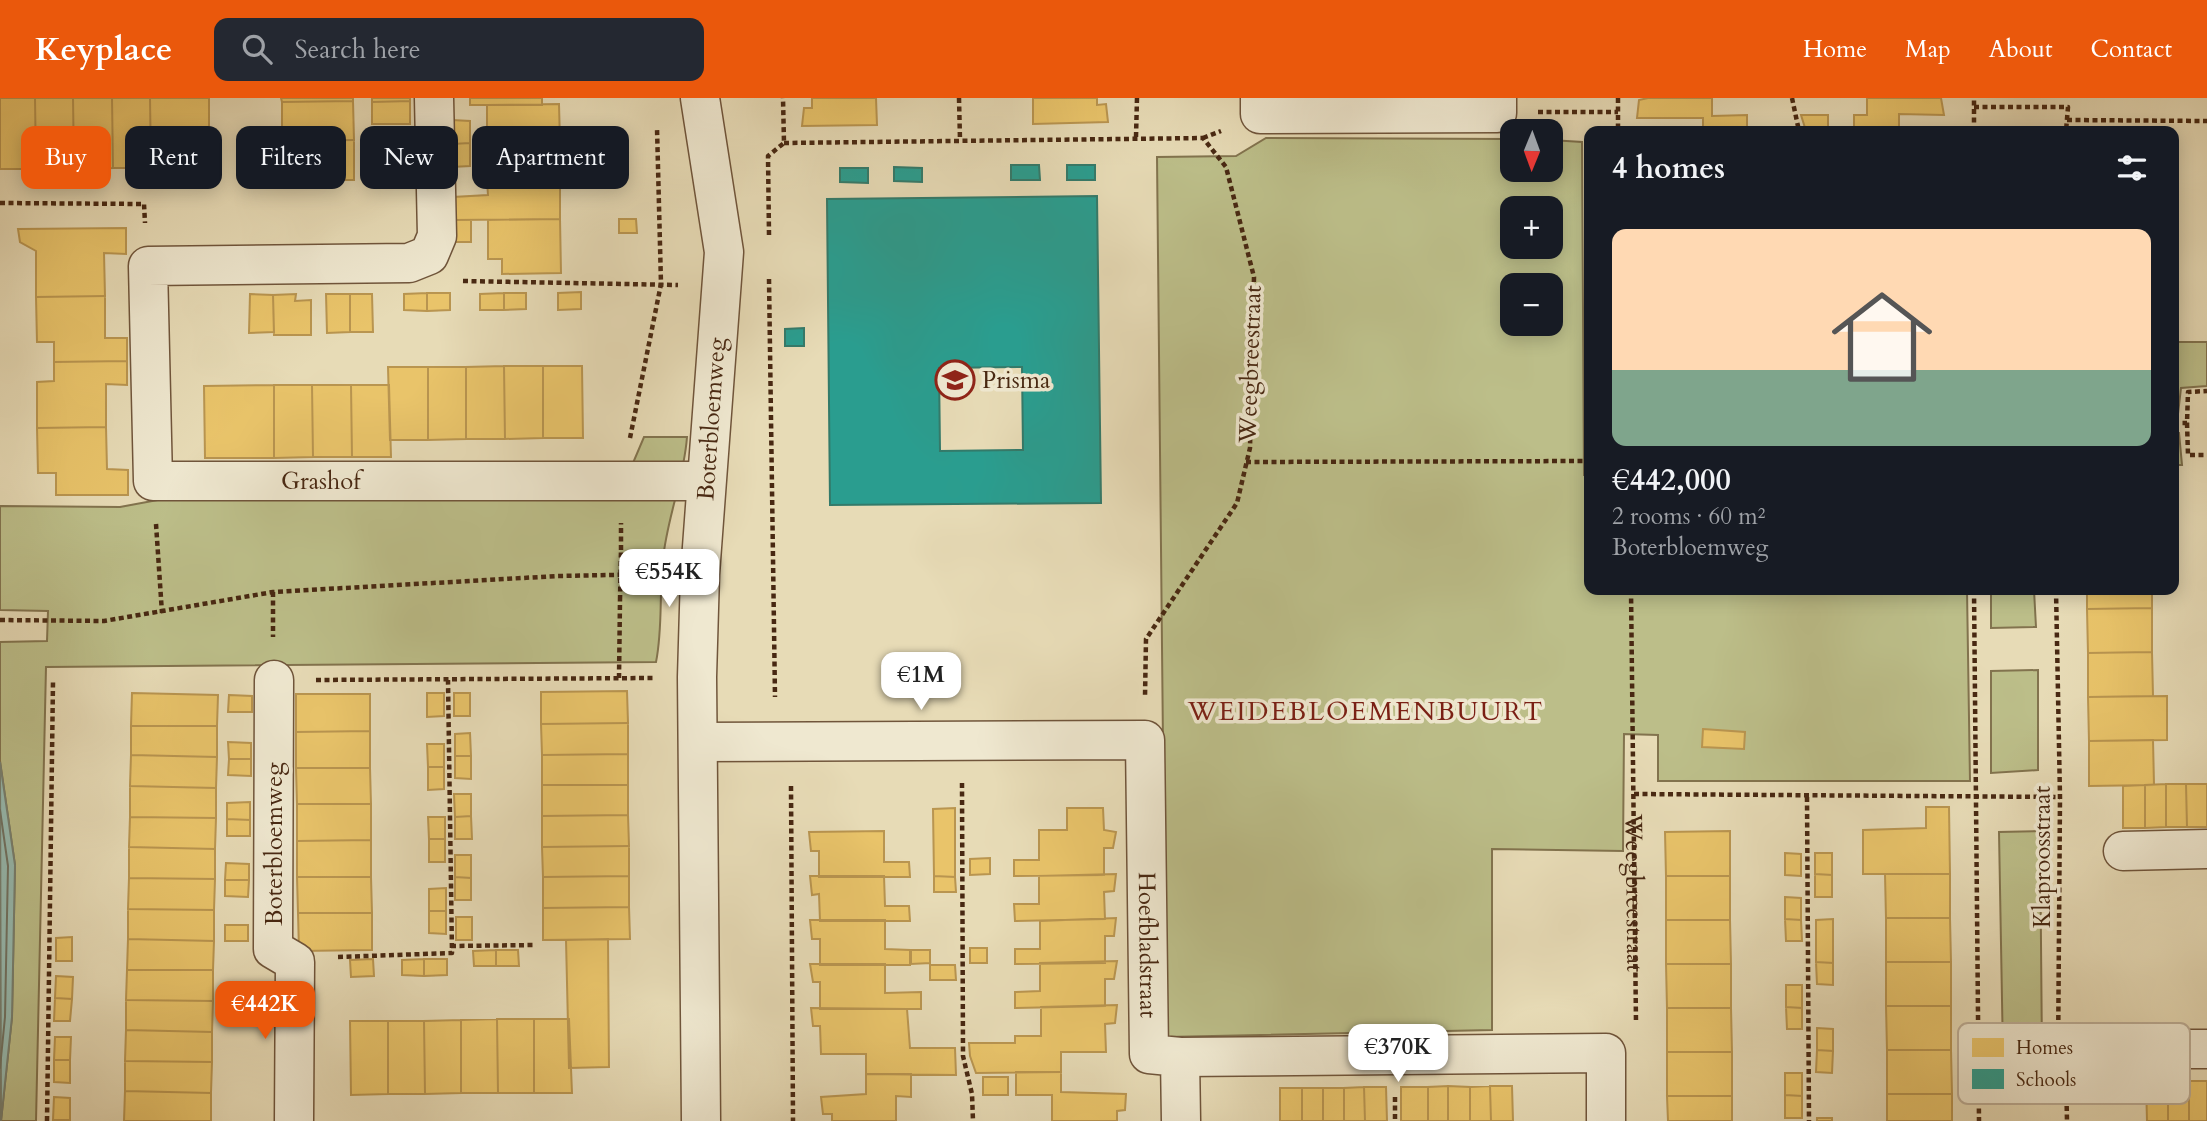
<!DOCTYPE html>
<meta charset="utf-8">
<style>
:root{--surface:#171b24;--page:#242831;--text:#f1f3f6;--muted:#9ea1a6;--line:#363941;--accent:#ea580c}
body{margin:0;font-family:Cardo,serif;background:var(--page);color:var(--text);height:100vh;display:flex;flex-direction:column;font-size:26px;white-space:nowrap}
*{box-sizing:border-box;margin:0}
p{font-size:23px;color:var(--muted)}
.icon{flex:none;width:38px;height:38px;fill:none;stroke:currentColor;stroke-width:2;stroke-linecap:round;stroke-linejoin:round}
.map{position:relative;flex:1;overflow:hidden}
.sheet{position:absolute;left:1584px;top:28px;width:595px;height:469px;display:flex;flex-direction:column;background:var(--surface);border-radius:14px;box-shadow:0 4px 18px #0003}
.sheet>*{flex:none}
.guide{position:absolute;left:21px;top:28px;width:665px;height:63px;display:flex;gap:14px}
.needle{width:46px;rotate:181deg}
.buttons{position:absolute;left:1500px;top:21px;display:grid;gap:14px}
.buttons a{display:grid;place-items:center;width:63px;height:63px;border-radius:14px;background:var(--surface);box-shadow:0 4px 18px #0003;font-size:35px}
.price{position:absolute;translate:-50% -60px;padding:0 16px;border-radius:14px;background:#fff;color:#222;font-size:23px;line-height:46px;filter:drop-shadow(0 2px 4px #0008)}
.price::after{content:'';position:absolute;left:50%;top:42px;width:21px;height:16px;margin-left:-10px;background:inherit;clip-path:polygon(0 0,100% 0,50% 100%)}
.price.selected{background:var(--accent);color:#fff}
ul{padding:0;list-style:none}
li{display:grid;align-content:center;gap:14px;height:371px;padding:0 28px}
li+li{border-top:2px solid var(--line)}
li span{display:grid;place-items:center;height:217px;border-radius:14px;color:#555}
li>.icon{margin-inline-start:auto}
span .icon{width:126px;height:126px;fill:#fffc;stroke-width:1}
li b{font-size:30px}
h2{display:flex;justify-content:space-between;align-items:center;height:84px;padding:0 28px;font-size:30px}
.pill{padding:0 24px;border-radius:14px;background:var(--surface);box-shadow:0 4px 18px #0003;font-size:24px;line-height:63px}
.pill.selected{background:var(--accent);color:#fff}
header{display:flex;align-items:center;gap:42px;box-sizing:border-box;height:98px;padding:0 35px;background:var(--accent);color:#fff}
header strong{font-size:33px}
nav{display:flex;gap:38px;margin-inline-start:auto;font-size:24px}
.search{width:490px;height:63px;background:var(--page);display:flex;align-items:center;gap:18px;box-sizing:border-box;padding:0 24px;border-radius:14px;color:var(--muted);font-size:26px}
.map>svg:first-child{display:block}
.green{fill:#bcbe89;stroke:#82734e;stroke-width:2;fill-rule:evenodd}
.water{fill:#97bbb1;stroke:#778071;stroke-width:2}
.homes{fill:#e9c46a;stroke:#b99550;stroke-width:2}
.schools{fill:#2a9d8f;stroke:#337a6a;stroke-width:2;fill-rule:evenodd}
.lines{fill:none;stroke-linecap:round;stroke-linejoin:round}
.shore{stroke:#707262;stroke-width:2}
.minor-casing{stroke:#70553b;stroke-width:41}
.path{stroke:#482812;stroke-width:4.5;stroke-dasharray:5 3.5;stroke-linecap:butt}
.minor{stroke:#efe8d0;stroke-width:38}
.path-bridge{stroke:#482812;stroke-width:4.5;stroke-dasharray:5 3.5;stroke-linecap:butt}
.labels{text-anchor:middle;stroke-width:7;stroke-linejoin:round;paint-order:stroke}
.street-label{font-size:24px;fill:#482812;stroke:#efe8d0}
.poi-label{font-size:24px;fill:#482812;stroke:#efe8d0;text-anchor:start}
.neighbourhood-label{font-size:26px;letter-spacing:2px;fill:#7a1f14;stroke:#efe8d0}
.key{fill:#efe8d0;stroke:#bdae97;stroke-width:2}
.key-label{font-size:19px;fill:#482812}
</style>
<header>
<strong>Keyplace</strong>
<div class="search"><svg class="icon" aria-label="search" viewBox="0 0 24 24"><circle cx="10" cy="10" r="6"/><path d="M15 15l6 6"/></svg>Search here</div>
<nav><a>Home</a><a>Map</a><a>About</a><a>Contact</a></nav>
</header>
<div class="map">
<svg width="2207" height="1023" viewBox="0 0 2207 1023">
<rect width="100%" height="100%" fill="#e7dbb6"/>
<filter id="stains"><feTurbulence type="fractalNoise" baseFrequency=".00286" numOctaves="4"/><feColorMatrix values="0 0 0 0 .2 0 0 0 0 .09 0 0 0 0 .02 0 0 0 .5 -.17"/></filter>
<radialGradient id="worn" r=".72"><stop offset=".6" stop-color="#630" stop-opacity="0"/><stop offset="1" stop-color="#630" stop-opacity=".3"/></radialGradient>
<!-- green -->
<path class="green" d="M1266 40 1512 41V72H1550L1551 42 1582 44 1584 377H1589V492H1967L1970 683H1658V637L1624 636 1623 753 1492 751V932L1166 939 1157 59 1236 58ZM1512 110H1550V149H1512ZM1512 187H1550V226H1512Z
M2174 244H2207V288L2181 290 2178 316H2174Z
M2174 335H2179L2182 367H2174Z
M644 339H687C684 381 667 420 663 461 659 496 663 529 656 564L46 569 36 1023H1L12 919 15 767 0 663V544L47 543 48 513 0 512V408L120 409 163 401 619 398Z
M1991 492H2034L2036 529 1991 530Z
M2038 572V672L1991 675V573Z
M2040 733 2042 955 2003 957 1999 734Z"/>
<!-- water -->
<path class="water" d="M0 664 15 767 12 919 1 1023Z"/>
<!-- homes -->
<path class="homes" d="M0 0H35L36 71H0Z
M35 0H73L74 71H36Z
M73 0H112L113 70 74 71Z
M112 0H150L151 70H113Z
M150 0H209V62L191 63V70H151Z
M281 0H353V3L282 4Z
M372 0H410V3L372 4Z
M470 0H542V7H470Z
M812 0H876L877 27 802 28 804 10H812Z
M1033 0H1097V7L1106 6 1108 24 1033 26Z
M1648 0H1712V18L1747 17V33H1703V20H1637L1639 2Z
M1867 0H1941L1944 17 1899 16V33H1854V17H1867Z
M353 3 354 42 282 43V4Z
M410 3V26H372V4Z
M559 6 560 45H487V7Z
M1801 17H1828V33H1806Z
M452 22 470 23V45L452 46Z
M354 42V82H282V43Z
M470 45V68L452 69V46Z
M487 45H560V82L487 83Z
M410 58 411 81H373L372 59Z
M560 82V121L453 122V99L488 97 487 83Z
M560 121 561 175 502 176V161H488V122Z
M619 121H636L637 135H619Z
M453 122H471V144H453Z
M126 130V156L104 155 105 198 36 199V153L20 144 18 131Z
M581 194V211L558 212V195Z
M427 195V213L404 212V196Z
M427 195H450V212L427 213Z
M504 195V212H480V196Z
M504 195H526V211L504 212Z
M250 196 273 197 274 234 249 235Z
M296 196 295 203 311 202V237H274L273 197Z
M326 196H350V234L327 235Z
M350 196H372L373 234H350Z
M105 198V240H127V263L54 264V244H37L36 199Z
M127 263V287L106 286V329L37 330V284L54 283V264Z
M504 268 505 341H466V269Z
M504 268H543V340L505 341Z
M543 268H582L583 340H543Z
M388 269H428V342H390Z
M428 269H466V341L428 342Z
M274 287V360H205L204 288Z
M274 287H312L313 359 274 360Z
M312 287H351L352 359H313Z
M351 287H389L391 359H352Z
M106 329 107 371 128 372V397H56V375H38L37 330Z
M2087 492H2152V510L2087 511Z
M2152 510V554L2088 555 2087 511Z
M2152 554 2153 598 2088 599V555Z
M627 593 628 625 541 626V594Z
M132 595 218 597 217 628H131Z
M427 595H444V618L427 619Z
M454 595H470V618H454Z
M296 596H370V633L296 634Z
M229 597 252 598V614H228Z
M2167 598V642L2089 643 2088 599Z
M628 625V656L542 657 541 626Z
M131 628H217V659L131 657Z
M1703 631 1745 634 1744 651 1702 649Z
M370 633V670H296V634Z
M470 635 471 658H455V636Z
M2153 642 2154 687 2089 688V643Z
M228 644 251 645V661H229Z
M427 646H444V669H428Z
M628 656V687H542V657Z
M131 657 217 659 216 690 130 688Z
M455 658H471V681L455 680Z
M229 661H251V678L228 677Z
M428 669H444V691L428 692Z
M296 670H370L371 706H297Z
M2166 686H2186L2187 729H2166Z
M2166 686V729L2145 730V687Z
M2186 686H2207V729H2187Z
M542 687H628V717L542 718Z
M2145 687V730H2123V688Z
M130 688 216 690V720L130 719Z
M454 696H471V718L455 719Z
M250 704V722L227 721V705Z
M297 706H371V742L297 743Z
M1926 709H1949L1950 776H1863V732L1926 730Z
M955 710V779L934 778 933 711Z
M1067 710H1103L1104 732 1116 734 1113 750H1104V777L1014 778V762H1039V732H1067Z
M628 717 629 748 542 749V718Z
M471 718 472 741H455V719Z
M130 719 216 720 215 751 129 749Z
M428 719H445V741H429Z
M227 721 250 722V738H227Z
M884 733V764H909L910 779H819V753H811L809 734Z
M1730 733V778H1666L1665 734Z
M429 741H445V764H429Z
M371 742V779H297V743Z
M629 748V778L543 779 542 749Z
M129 749 215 751V781L129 780Z
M1785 755 1801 756V778L1785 777Z
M1815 755H1832V777L1815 776Z
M455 757H471V780L455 779Z
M990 760V776L970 777V761Z
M226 765 249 766V782H225Z
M1116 776 1114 793 1104 794 1105 821 1015 823 1014 806H1039V778Z
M1815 776 1832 777V799H1815Z
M1885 776H1950V820H1886Z
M629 778V809L543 810V779Z
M810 778H884L885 808H909L910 823H820L819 796 812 797Z
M934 778 955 779 956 794H934Z
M1666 778H1730V822H1666Z
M297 779H371L372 815H298Z
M455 779 471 780V802H455Z
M129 780 215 781 214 812 128 811Z
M225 782H249L248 799 225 798Z
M446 790V813H429V791Z
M1785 799 1801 800V822L1785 821Z
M629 809 630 841 543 842V810Z
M128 811 214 812V843L128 841Z
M429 813H446V836L429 835Z
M298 815H372V852L299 853Z
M456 819H472V842H456Z
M1116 820 1114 838H1105V865L1015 866V851H1040V823Z
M1886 820H1950L1951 864H1886Z
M1785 821 1801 822 1802 843H1786Z
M1833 821V865L1816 864V822Z
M810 822H885V851L910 852V867H820V841H812Z
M1666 822H1730L1731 866H1666Z
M225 827H248V843H225Z
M72 839V863H56V840Z
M128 841 214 843 213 872H127Z
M608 841 609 969 569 970 566 842Z
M970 850H987V865H970Z
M496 852V868H474L473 853Z
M496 852H518L519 868H496Z
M911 852H930V865L911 866Z
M373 861 374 878 351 879 350 862Z
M424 861H447V877L424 878Z
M424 861V878L402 877V862Z
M1117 863 1114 881H1105V908L1015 910V894L1040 893V865Z
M1816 864 1833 865V887L1817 886Z
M1886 864H1951V908H1886Z
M810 866H885V895L921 894V911H820V884H813Z
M1666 866H1731V910H1667Z
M930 867H955L956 882H930Z
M127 872H213V903L126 902Z
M56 878 73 879 72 901 55 900Z
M1786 887H1802V910L1786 909Z
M55 900 72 901 70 923H54Z
M126 902 213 903 212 934 126 932Z
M1117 907 1115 925 1105 926 1106 954H1061V974L976 975 970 958 969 945H1015V938H1041V909Z
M1886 908H1951V952H1887Z
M1786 909 1802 910V931H1787Z
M811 910 907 911 910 950H955L956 977 866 976V956H821L820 928H813Z
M1667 910H1731L1732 954H1667Z
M497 921H534V995H498Z
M497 921 498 995H461V922Z
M534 921H569L572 995H534Z
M461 922V995L425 996 424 923Z
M350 923H388V996L351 997Z
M388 923H424L425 996H388Z
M1817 930 1833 931V953L1817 952Z
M126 932 212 934V964L125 963Z
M55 939H71L70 962H54Z
M1817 952 1833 953 1832 975 1816 974Z
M1887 952H1951L1952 996H1887Z
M1667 954H1732V998H1667Z
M54 962H70V985L54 984Z
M125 963 212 964 211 995 125 993Z
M1016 974H1061V994L1126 996 1125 1012 1117 1013V1023H1052V997H1016Z
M1785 975H1802V998L1785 997Z
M866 976H911V999L896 998V1023H832V1016H823L821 999 866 996Z
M983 979H1008V997H983Z
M2146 983H2168V1023H2147Z
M2168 983H2189V1023H2168Z
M2189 983H2207V1023H2189Z
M1448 988V1023H1428V989Z
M1448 988 1470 989V1023H1448Z
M1490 988 1491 1023H1470V989Z
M1490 988H1512L1513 1023H1491Z
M1364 989 1365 1023H1344V990Z
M1364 989H1386L1387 1023H1365Z
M1401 989H1428V1023H1401Z
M1280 990H1302V1023H1280Z
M1302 990H1323V1023H1302Z
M1323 990H1344V1023H1323Z
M125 993 211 995V1023H124Z
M1887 996H1952V1023H1887Z
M1785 997 1802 998V1020H1785Z
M1667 998H1732V1023H1668Z
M54 999 70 1000V1022H53Z
M1817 1020H1832V1023H1817Z"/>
<!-- schools -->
<path class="schools" d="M1011 67H1039L1040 82H1011Z
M1067 67H1095V82H1067Z
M894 69 922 70V84L894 83Z
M840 70H868V85L840 84Z
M1097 98 1101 405 830 407 827 101ZM1022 269 1023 352 940 353 939 270Z
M804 230V248H785V231Z"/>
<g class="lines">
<!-- shore -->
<path class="shore" d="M0 712 8 768 5 919 0 970"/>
<!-- minor casing -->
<g class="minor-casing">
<g id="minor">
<path id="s2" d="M434 0 437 138 429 157 409 165 148 168 153 383H706"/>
<path d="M700 0 724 154 700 476 697 579 701 1023"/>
<path d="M1260 0V16L1497 15V0"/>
<path d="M274 582 273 851 295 864 294 1023"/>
<path id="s3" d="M699 644 1145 642 1149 956 1180 959 1181 1023"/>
<path d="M2123 753 2207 751"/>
<path d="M2126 951H2207"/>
<path d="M1180 959 1606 955V1023"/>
</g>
</g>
<!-- path -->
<g class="path">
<path d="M959 0 960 42"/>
<path d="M1618 0V33"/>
<path d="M1792 0 1799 33"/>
<path d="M1974 9H2068L2066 33"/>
<path d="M1538 14H1618"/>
<path d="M2067 22 2207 23"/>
<path d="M1974 33V0"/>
<path d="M1136 39 1137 0"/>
<path d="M1203 40 1221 33"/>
<path d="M784 45 1203 40 1226 69 1254 179 1250 350 1237 405 1146 541 1145 599"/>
<path d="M0 105 144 106 145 125"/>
<path d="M769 137 768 58 784 45 783 0"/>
<path d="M769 181 775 599"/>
<path d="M463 183 678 187"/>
<path d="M2174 325H2187L2188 294 2207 293"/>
<path d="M2187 325 2188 357H2207"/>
<path d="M630 340 661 186 657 30"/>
<path d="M1246 364 1589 363"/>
<path d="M156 426 162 515"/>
<path d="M621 452V425"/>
<path id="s1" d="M1631 492 1636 925"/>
<path d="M1974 492 1979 1023"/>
<path d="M2056 492 2060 699 2058 965 2066 977 2067 1023"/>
<path d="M273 494V539"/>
<path d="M0 522 104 523 273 494 558 478 658 476"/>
<path d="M619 580 620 502"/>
<path d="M316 582 654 580"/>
<path d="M962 685 963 958 972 996 973 1023"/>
<path d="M791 688 793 1023"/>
<path d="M1634 696 2060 699"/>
<path d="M1807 699 1809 1023"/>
<path d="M451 848 536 847"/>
<path d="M338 859 452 855 448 582"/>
<path d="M1979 979 2066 977 2087 968"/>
<path d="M1395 999V1023"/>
<path d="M47 1023 53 584"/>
</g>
<!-- minor -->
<use href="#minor" class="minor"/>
<!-- path-bridge -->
<path class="path-bridge" d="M620 502 621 452"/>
</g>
<!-- icons -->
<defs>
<g id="school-ring" transform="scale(2.0125)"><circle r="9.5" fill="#efe8d0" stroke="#8f2418" stroke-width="1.5"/><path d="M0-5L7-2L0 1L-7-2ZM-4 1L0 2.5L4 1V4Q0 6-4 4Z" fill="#8f2418"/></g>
</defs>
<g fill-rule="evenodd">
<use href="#school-ring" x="955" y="282"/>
</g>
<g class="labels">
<!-- street labels -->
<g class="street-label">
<text transform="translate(1250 266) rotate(-88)" y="8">Weegbreestraat</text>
<text transform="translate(711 321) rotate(-86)" y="8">Boterbloemweg</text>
<text dy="8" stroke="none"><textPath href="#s2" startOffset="824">Grashof</textPath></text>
<text transform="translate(274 746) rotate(-90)" y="8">Boterbloemweg</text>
<text transform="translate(2042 759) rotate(-90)" y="8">Klaproosstraat</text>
<text dy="8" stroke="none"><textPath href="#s1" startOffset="303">Weegbreestraat</textPath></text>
<text dy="8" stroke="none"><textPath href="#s3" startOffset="651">Hoefbladstraat</textPath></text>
</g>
<!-- poi labels -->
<g class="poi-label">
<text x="982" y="290">Prisma</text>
</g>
<!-- neighbourhood labels -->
<g class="neighbourhood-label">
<text x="1366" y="622">WEIDEBLOEMENBUURT</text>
</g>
</g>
<!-- legend -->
<rect x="1958" y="925" width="232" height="81" rx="10" class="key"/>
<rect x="1972" y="940" width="32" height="19" fill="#e9c46a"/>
<rect x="1972" y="971" width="32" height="20" fill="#2a9d8f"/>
<g class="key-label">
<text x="2016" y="956">Homes</text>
<text x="2016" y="988">Schools</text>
</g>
<rect width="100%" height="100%" filter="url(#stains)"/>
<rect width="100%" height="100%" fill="url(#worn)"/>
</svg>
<div class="buttons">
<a><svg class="needle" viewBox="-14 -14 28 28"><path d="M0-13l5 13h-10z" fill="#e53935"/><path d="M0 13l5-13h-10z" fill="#9ea1a6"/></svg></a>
<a>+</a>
<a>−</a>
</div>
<b class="price" style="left:669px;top:511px">€554K</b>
<b class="price" style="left:921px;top:614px">€1M</b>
<b class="price selected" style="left:265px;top:943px">€442K</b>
<b class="price" style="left:1398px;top:986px">€370K</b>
<div class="guide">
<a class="pill selected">Buy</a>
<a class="pill">Rent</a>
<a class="pill">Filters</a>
<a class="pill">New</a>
<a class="pill">Apartment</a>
</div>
<section class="sheet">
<h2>4 homes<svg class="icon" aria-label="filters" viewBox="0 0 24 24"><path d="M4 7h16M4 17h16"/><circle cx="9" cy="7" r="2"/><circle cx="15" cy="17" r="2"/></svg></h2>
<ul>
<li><span style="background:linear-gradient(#ffd9b3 65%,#7fa58c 0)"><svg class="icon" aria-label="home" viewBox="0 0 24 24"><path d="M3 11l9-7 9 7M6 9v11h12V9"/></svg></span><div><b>€442,000</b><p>2 rooms · 60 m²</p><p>Boterbloemweg</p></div></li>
</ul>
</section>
</div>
